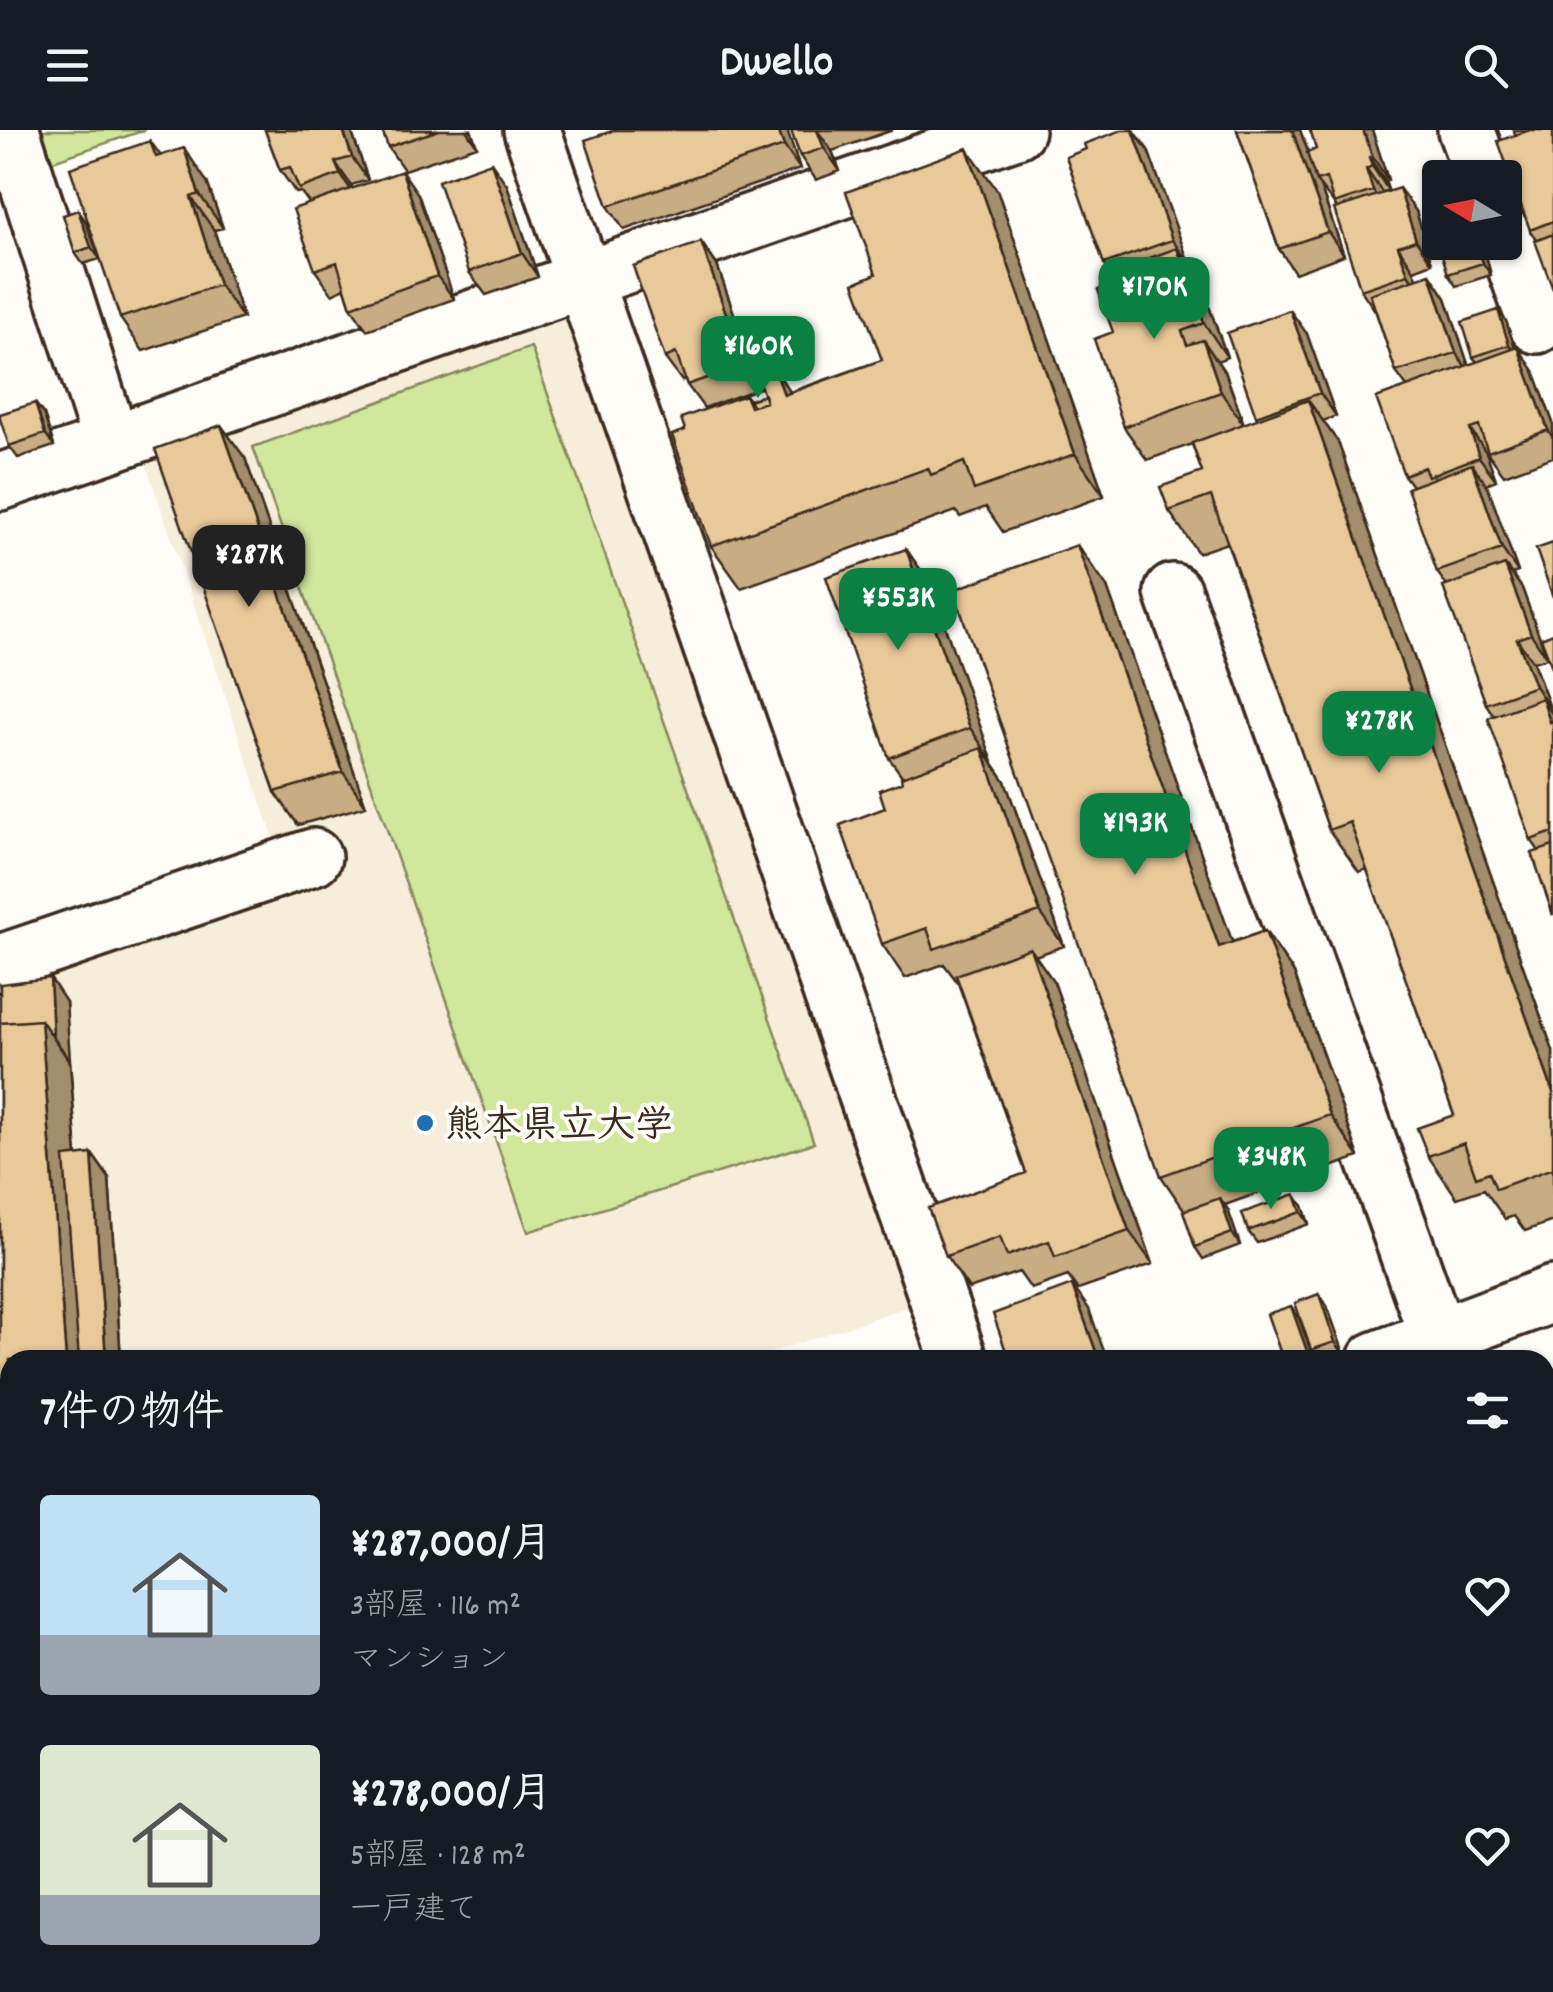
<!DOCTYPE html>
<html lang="ja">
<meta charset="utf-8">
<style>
:root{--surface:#171b24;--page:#20242c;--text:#f1f3f6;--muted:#9ea1a6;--accent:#0b8043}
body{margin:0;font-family:Dekko,"Klee One",sans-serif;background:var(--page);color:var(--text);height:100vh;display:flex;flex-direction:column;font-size:38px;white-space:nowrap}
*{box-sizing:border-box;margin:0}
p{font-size:32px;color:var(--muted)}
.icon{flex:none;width:55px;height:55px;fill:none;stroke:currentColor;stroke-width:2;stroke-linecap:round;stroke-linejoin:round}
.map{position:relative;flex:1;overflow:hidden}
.drawer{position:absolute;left:0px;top:1220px;width:1555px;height:642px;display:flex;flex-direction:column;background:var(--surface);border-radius:30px 30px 0 0;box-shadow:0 2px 8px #0004}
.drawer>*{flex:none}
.needle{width:65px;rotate:280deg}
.buttons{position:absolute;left:1422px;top:30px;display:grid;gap:20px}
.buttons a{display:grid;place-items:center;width:100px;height:100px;border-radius:10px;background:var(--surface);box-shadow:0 2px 8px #0004;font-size:50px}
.price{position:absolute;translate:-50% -85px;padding:0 22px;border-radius:20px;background:var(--accent);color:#fff;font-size:32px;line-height:65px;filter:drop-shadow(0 2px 5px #0008)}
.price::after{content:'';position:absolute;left:50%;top:60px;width:30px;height:22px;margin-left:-15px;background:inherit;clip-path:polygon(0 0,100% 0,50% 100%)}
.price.on{background:#222;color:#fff}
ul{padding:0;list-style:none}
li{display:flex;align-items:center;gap:30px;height:250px;padding:0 40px}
li span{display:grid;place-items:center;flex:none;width:280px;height:200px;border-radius:10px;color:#555}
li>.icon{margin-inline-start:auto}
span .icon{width:120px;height:120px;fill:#fffc;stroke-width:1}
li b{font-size:42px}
h2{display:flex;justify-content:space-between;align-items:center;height:120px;padding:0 40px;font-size:42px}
header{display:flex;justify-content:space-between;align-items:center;height:130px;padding:0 40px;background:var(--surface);font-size:45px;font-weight:800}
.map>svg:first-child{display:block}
.built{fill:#f7eddb}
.green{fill:#d1e79c;stroke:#86885d;stroke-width:2.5}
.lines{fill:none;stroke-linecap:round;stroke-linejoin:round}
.minor-casing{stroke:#3b2a1e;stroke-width:62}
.minor{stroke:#fdfcf7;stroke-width:55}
.wall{fill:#c8ad84;stroke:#3b2a1e;stroke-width:2.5}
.shaded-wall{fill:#a28d6c;stroke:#3b2a1e;stroke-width:2.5}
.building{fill:#e8c99a;stroke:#3b2a1e;stroke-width:2.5}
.poi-dot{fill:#1f6fb2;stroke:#fdfcf7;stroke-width:4}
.labels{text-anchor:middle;stroke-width:8;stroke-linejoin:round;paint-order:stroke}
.poi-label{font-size:38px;font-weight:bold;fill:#3b2a1e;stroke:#fdfcf7;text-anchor:start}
</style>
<header><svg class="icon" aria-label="menu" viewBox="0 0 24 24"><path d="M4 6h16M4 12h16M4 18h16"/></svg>Dwello<svg class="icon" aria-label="search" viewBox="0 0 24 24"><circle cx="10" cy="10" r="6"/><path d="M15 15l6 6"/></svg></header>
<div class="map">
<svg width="1553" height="1862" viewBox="0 0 1553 1862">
<rect width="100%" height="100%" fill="#fdfcf7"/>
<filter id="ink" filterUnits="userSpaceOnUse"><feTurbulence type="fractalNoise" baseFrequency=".01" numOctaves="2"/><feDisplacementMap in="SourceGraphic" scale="20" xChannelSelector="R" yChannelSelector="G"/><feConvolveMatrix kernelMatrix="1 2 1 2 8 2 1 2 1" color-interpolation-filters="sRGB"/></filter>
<g filter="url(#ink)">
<!-- built -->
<path class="built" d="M551 181 571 191 913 1175 748 1230H10V1852L357 1853 330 1862H0V811L276 715 142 322Z"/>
<!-- green -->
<path class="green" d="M39 0H145L50 32Z
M531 217 814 1013 528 1102 253 317Z"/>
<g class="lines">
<!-- minor casing -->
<g class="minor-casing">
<path id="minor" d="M11 0 111 312
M532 0 959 1230
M1466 0 1484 48
M1505 107 1537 195
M0 352 1016 0
M1173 462 1446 1230
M0 833 313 727
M1376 1230 1553 1164
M1545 1457 1553 1454
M1545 1785 1553 1783
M1168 1852 1171 1862
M194 1862 216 1852
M394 1862 422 1852
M1325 1862 1352 1852"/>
</g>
<!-- minor -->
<use href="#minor" class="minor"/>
</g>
<!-- wall -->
<path class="wall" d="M265 0H351L368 50 351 55 352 58 418 64 454 169 367 200 351 177 345 158 332 164 315 140 309 73 301 62 296 63 280 40Z
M382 0H471L477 16 404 40 388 17Z
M615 0H787L800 39 624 100 608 76Z
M791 0H893L832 21 840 41 816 50 800 26Z
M1122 0H1134L1148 20 1188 134 1200 151 1227 227 1217 231 1226 244 1244 294 1258 289 1256 286 1307 204 1336 286 1323 291 1338 312 1553 921V1091L1525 1101 1514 1086 1505 1089 1484 1059 1457 1068 1428 1026 1454 985 1367 739 1359 742 1329 700 1227 413 1198 423 1169 381 1202 342 1192 314 1147 330 1124 297 1113 202 1117 153 1104 134 1086 19Z
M1237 0H1300L1308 22 1316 19 1310 0H1372L1388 50 1385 51 1388 60 1382 63 1416 81 1432 133 1414 140 1417 149 1430 144 1446 168 1468 235 1477 232 1473 227 1498 180 1506 191 1515 219 1534 241 1553 293V327L1504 345 1487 322H1486L1496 350 1486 354 1518 442 1512 444 1522 458 1547 528 1533 532 1550 580 1553 585V785L1539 721 1531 710 1494 586 1486 574 1447 456 1437 442 1412 356 1404 345 1407 257 1396 242 1376 182 1361 160 1337 78 1320 56 1344 125 1295 143 1279 119Z
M1513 0H1553V159L1537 110 1530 100 1516 5Z
M150 11 161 26 207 52 223 98 214 100 243 188 143 221 120 188Z
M507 55 538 147 486 165 469 142Z
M997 60 1104 366 1003 402 986 377 960 387 956 381 741 458 711 416 682 301 745 265 749 270 764 265 775 240 790 262 882 230 876 144Z
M78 80 86 92 100 129 83 134 75 123Z
M701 112 717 135 760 258 704 278 687 255 685 249 682 251 665 228Z
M1486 126 1491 145 1456 156 1448 144Z
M35 273 44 285 54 316 18 328 9 316Z
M245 328 366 676 298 695 275 662Z
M906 419 929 452 992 632 1005 651 1064 816 1035 826 1054 852 1153 1134 1078 1160 1068 1146 1031 1159 1019 1142 969 1159 946 1126 1026 1043 958 853 944 834 905 848 882 814 885 678 902 652V646L889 628Z
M1107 457 1232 812 1265 801 1294 843 1359 1027 1225 1075 1228 1080 1240 1115 1203 1129 1195 1117 1185 1081 1161 1046Z
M0 854 66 872 68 930 70 932 77 1026 92 1024 109 1048 121 1230H10V1852H29L30 1860 5 1862H0Z
M1303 1076 1309 1094 1257 1113 1248 1101Z
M1319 1164 1327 1176 1344 1224 1324 1230H1318L1311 1220Z
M1299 1188 1314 1230H1284Z
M593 1852H762L765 1862H597Z
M932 1852H1060L1062 1862H935Z"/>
<!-- shaded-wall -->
<path class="shaded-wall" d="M343 0H351L368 50 352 27Z
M466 0H471L477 16Z
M778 0H787L800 39 784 16Z
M817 0 832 21 840 41 824 18Z
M1133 0 1148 20 1189 133 1172 110Z
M1292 0H1300L1318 50 1316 51 1320 56 1344 125 1328 102Z
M1363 0H1372L1388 50 1372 26Z
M184 18 207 52 223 98 199 64Z
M967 18 997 60 1104 366 1075 324Z
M1369 27 1385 51 1388 60 1372 36Z
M335 32 351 55 356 67 340 44Z
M491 32 507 55 538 147 522 123Z
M1366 39 1382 62 1389 85 1373 61Z
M402 41 418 64 454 169 437 146Z
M1399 58 1416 81 1432 133 1416 110Z
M191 67 214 100 243 188 219 155Z
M78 80 86 92 100 129 91 117Z
M701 112 717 135 760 258 744 235Z
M1477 114 1486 126 1491 145 1483 133Z
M1398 116 1414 140 1424 168 1408 144Z
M1177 118 1200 151 1227 227 1204 193Z
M1430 144 1446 168 1472 246 1456 223Z
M1290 180 1307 204 1336 286 1320 263Z
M1498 180 1506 191 1518 227 1509 215Z
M1203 210 1226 244 1244 296 1221 262Z
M1518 217 1534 241 1553 293V308L1548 300Z
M775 240 804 282 784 265Z
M1308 270 1338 312 1553 921V962Z
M35 273 44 285 54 316 45 304Z
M221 295 245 328 366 676 343 642Z
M1470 299 1486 322 1496 350 1479 327Z
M1472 334 1488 357 1518 442 1502 419Z
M1077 415 1107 457 1249 859 1219 817Z
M906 419 929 452 993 632 970 598Z
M1505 435 1522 458 1547 528 1531 504Z
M1517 509 1533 532 1551 580 1535 556Z
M1542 568 1553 585V596L1550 592Z
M982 618 1005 651 1064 816 1040 782Z
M1265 801 1294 843 1359 1027 1330 985Z
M1030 818 1054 852 1153 1134 1129 1101Z
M50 848 66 872 70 930 53 907Z
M41 890 70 932 92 1230H66Z
M92 1024 109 1048 121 1230H106Z
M1295 1064 1303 1076 1309 1094 1301 1082Z
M1220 1068 1228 1080 1240 1115 1232 1103Z
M1072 1155 1089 1179 1107 1230H1099Z
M1319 1164 1327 1176 1344 1224 1335 1212Z
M1291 1176 1299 1188 1314 1230 1307 1221Z
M0 1466 10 1480V1552L0 1538Z
M0 1564 9 1576 10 1592V1832L0 1818Z
M580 1852H584L587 1862H583Z
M750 1852H762L765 1862H753Z
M1047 1852H1060L1062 1862H1054Z"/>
<!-- building -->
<path class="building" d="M265 0H343L352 27 335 32 340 44 299 59 290 37 280 40Z
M382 0H439L388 17Z
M615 0H778L784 16 608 76 585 10Z
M791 0H817L824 18 800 26Z
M1122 0H1133L1172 110 1104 134 1066 27 1086 19 1084 14Z
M1237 0H1292L1328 102 1279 119Z
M1310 0H1363L1372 26 1369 27 1372 36 1366 39 1373 61 1334 74 1326 48 1316 51 1307 23 1316 19Z
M1530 0H1553V91L1530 100 1498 11Z
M150 11 156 27 184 18 199 64 191 67 219 155 120 188 70 38Z
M967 18 1075 324 974 360 964 332 931 345 928 338 711 416 672 305 685 300 681 288 745 265 750 277 766 272 757 246 775 240 784 265 882 230 854 153 876 144 846 62Z
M491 32 522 123 469 142 438 51Z
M402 41 437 146 351 177 337 132 315 140 293 79Z
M1399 58 1416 110 1398 116 1408 144 1361 160 1334 79Z
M78 80 91 117 75 123 63 85Z
M1553 104V159L1535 111Z
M701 112 744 235 687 255 676 223 665 228 633 136Z
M1477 114 1483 133 1448 144 1442 125Z
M1177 118 1204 193 1182 201 1187 215 1203 210 1221 262 1124 297 1094 209 1113 202 1098 160 1138 146 1133 134Z
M1430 144 1456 223 1396 242 1370 164Z
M1290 180 1320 263 1256 286 1227 203Z
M1498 180 1509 215 1473 227 1462 192Z
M1518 217 1548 300 1488 322 1479 296 1470 299 1479 327 1428 346 1424 337 1404 345 1376 268Z
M764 265 766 272 753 276 749 270Z
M1308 270 1553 962V1038L1496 1059 1489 1042 1476 1047 1464 1013 1428 1026 1417 998 1454 985 1350 692 1329 700 1211 366 1169 381 1160 357 1202 342 1192 313Z
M35 273 45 304 9 316 0 289V284Z
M221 295 343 642 275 662 155 319Z
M1472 334 1502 419 1437 442 1407 358Z
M1553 413V467L1536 419Z
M1077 415 1219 817 1265 801 1330 985 1161 1046 953 460Z
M906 419 970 598 889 628 826 447Z
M1505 435 1531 504 1517 509 1535 556 1486 574 1443 457Z
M1553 503V540L1541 508Z
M1542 568 1550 592 1553 590V702L1531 710 1488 588Z
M982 618 1040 782 934 819 927 798 882 814 840 695 885 678 879 660 902 652 901 647Z
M1553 716V785L1532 723Z
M1030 818 1129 1101 1055 1127 1049 1111 1007 1126 1000 1107 946 1126 928 1078 1026 1043 956 845Z
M50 848 53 907 41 890 0 893V854Z
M41 890 66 1230H10V1383L0 1384V893Z
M92 1024 106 1230H79L64 1027Z
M1295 1064 1301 1082 1248 1101 1242 1083Z
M1220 1068 1232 1103 1195 1117 1183 1081Z
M1072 1155 1099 1230H1009L993 1184Z
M1319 1164 1335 1212 1311 1220 1295 1173Z
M1291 1176 1307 1221 1283 1230 1267 1184Z
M9 1417 10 1430V1480L1 1468 0 1451V1418Z
M557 1852H580L583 1862H561Z
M593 1852H750L753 1862H696L693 1853 668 1862H597Z
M932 1852H1035L1007 1862H935Z"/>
</g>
<!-- markers -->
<circle class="poi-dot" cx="425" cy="993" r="10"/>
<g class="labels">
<!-- poi labels -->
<g class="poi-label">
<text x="445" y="1006">熊本県立大学</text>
</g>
</g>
</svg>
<div class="buttons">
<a><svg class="needle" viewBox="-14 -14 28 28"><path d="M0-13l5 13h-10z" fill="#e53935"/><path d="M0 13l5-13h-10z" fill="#9ea1a6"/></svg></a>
</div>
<b class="price" style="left:1154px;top:212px">¥170K</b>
<b class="price" style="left:758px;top:271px">¥160K</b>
<b class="price on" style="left:249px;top:480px">¥287K</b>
<b class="price" style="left:898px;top:523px">¥553K</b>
<b class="price" style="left:1379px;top:646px">¥278K</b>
<b class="price" style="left:1135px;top:748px">¥193K</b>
<b class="price" style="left:1271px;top:1082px">¥348K</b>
<section class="drawer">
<h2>7件の物件<svg class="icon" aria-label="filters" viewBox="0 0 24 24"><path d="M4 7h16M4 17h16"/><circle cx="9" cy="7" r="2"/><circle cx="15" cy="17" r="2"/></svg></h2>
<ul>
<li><span style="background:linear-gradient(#bfe0f5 70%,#9aa5b1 0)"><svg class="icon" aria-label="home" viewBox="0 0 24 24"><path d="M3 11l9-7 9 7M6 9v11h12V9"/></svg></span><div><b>¥287,000/月</b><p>3部屋 · 116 m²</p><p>マンション</p></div><svg class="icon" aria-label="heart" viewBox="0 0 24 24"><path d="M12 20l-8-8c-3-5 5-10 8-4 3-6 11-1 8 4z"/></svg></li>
<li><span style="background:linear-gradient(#dfe7d0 75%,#9aa5b1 0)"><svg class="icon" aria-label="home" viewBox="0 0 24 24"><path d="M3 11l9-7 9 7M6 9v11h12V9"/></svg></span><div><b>¥278,000/月</b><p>5部屋 · 128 m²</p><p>一戸建て</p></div><svg class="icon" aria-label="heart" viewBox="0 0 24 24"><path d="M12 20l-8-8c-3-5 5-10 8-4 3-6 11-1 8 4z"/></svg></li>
</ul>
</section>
</div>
